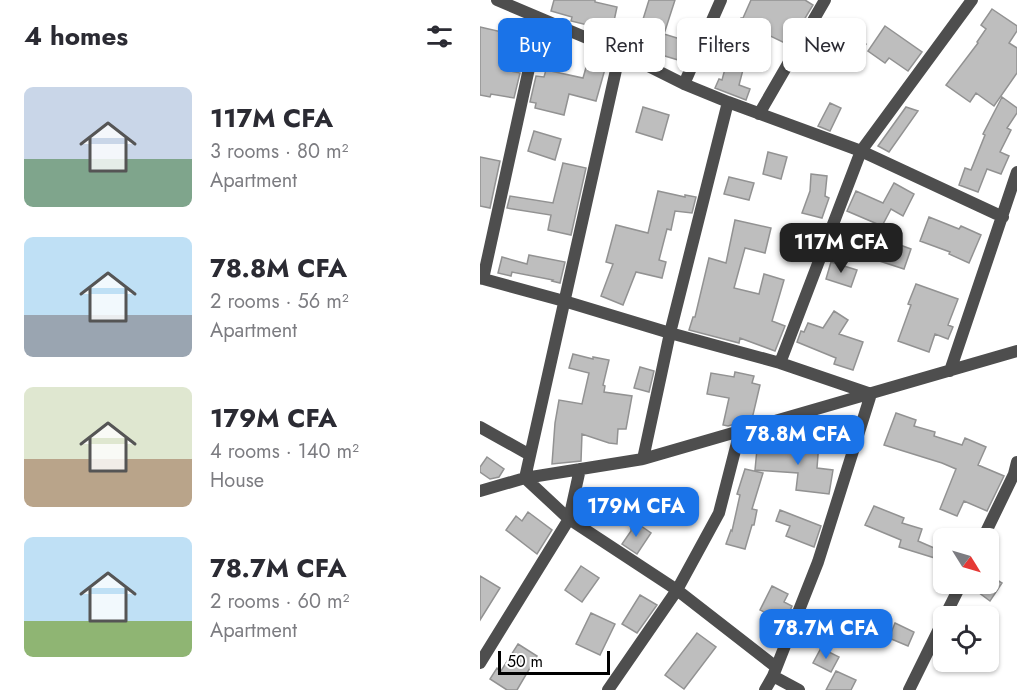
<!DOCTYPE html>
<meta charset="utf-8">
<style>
:root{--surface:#fff;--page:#f7f7f7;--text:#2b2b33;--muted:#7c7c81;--accent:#1a73e8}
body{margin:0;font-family:Jost,sans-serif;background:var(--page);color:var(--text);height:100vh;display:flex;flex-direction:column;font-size:22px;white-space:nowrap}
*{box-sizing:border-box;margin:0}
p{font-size:20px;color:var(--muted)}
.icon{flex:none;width:33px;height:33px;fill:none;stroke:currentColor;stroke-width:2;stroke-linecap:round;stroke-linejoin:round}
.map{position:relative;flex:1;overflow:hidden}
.side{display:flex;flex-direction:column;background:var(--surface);width:480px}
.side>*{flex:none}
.banner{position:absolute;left:18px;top:18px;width:429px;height:54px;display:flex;gap:12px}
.needle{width:39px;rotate:127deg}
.controls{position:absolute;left:453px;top:528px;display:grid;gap:12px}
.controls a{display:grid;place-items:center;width:66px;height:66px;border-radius:9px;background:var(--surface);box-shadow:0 2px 4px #0004;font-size:30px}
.scale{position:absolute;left:18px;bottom:15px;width:112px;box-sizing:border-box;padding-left:6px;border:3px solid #000;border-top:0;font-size:16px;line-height:21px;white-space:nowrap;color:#000;-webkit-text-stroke:4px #fff;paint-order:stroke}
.price{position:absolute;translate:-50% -51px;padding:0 14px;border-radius:12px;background:var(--accent);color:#fff;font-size:20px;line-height:39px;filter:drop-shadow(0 2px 3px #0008)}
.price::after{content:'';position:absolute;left:50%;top:36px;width:18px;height:14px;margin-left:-9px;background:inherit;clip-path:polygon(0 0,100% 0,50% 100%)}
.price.current{background:#222;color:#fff}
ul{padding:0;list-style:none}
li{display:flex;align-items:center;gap:18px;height:150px;padding:0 24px}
li span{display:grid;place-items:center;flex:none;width:168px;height:120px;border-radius:9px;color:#555}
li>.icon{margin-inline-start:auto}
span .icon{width:72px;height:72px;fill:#fffc;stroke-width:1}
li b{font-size:26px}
h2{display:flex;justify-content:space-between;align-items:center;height:72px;padding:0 24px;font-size:26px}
.chip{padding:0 21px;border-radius:9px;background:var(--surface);box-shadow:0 2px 4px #0004;font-size:21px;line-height:54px}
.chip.current{background:var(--accent);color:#fff}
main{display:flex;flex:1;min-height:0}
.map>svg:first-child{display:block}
.building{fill:#bebebe;stroke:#929292;stroke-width:1.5}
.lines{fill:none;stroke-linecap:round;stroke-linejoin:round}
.street{stroke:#4e4e4e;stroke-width:12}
</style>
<main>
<section class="side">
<h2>4 homes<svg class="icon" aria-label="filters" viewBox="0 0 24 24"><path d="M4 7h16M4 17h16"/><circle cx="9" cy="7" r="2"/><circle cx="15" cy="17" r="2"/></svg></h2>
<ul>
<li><span style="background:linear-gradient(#c9d6e8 60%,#7fa58c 0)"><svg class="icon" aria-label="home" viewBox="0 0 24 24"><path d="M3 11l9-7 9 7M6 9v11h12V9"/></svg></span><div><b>117M CFA</b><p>3 rooms · 80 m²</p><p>Apartment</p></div></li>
<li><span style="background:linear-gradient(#bfe0f5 65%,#9aa5b1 0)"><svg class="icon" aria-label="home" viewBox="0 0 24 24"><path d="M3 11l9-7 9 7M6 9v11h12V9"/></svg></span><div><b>78.8M CFA</b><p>2 rooms · 56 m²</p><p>Apartment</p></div></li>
<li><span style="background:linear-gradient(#dfe7d0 60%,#b9a48a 0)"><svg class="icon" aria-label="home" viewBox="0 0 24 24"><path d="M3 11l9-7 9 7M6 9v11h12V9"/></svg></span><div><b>179M CFA</b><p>4 rooms · 140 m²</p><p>House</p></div></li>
<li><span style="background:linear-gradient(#bfe0f5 70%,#8fb573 0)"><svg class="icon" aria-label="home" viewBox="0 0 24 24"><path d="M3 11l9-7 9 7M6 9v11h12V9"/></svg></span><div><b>78.7M CFA</b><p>2 rooms · 60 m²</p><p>Apartment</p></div></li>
</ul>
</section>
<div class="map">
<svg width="537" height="690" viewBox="0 0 537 690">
<rect width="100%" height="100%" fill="#fff"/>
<!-- building -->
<path class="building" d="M74 0H115V2L137 7 134 21 160 29 169 0H195L184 34 213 43 205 62 168 51V52L144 45V41L127 38 119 34 120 28 91 21 92 17 71 11Z
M271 0H325L333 5 309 45 280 31 277 40 271 39 259 85 270 89 266 100 235 88 239 79 242 80 249 54H252L261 18H263Z
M512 9 537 26V31L529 43 537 48V73L514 106 496 93 490 102 466 85 498 43 497 42 506 29 501 25Z
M405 26 442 52 428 71 409 58 405 63 388 51Z
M0 27 22 32 19 44 37 50 30 71 40 73 34 98 11 94 10 97 0 95Z
M371 32 386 44 368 66 354 54Z
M107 64 125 69 116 101 89 94 84 115 55 108 56 103 50 102 56 76 64 77 66 70 103 78Z
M522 97 537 108V113L527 128 531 130 520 152 529 156 521 174 507 169 498 192 479 185 485 168 491 170 505 135 503 134Z
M350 103 361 108 350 131 338 126Z
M163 107 189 115 182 140 156 132Z
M426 107 438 111 409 152 398 146Z
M54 131 81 139 75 160 48 151Z
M288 152 307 157 301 179 283 174Z
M0 157 20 161 10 208 0 206Z
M83 163 106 168 91 235 68 230 71 215 27 208 30 196 73 203Z
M331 174 347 176 345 196 349 198 342 218 322 213 330 191Z
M249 177 274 183 269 200 244 194Z
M414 183 434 194 423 216 411 209 402 226 367 211 376 191 403 203Z
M178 191 205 197V195L216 197 212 213 195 211 191 230 187 229 179 260 186 262 182 278 156 272 143 305 121 296 133 264 126 262 136 225 168 233Z
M449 217 479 229 481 226 501 235 489 263 469 254 470 252 440 241Z
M255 220 291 228 285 253 265 248 254 288 279 294 284 274 304 280 292 321 305 326 295 351 260 338 259 343 209 330 213 317H215L229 258 246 263Z
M392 231 413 238 412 242 431 249 424 269 384 256Z
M49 255 85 262 80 283 72 281 73 280 32 272 31 276 18 273 22 257 47 264Z
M351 262 377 270 371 287 346 279Z
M436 284 478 299 468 325 473 327 468 339 455 334 449 352 418 341 431 305 428 304Z
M354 311 368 320 359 334 383 342 373 370 354 364 356 358 317 342 321 331 324 332 328 323 343 328Z
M93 354 113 359V357L129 360 123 385 125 386 124 392 152 396 146 429H138L137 444 129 443 102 434 101 461 72 464 75 423 79 400 102 404 109 373 89 368Z
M160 367 174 371 169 392 154 388Z
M255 372 274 376 272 383 280 385 272 419H266V421L248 426 243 425 249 398 227 394 231 373 254 377Z
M416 413 436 420 434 426 455 432 454 436 482 445 485 438 506 447 498 465 524 476 507 511 484 501 477 516 460 509 476 469 462 463 404 445Z
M312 441 339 442 337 468 353 470 349 494 316 490 318 473 275 470 277 449 311 451Z
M7 457 24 469 19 477 10 479 0 472V467Z
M265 469 283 473 272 509 277 510 274 525H272L265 549 246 544 251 530 252 531 260 495 257 494Z
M394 506 424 518 422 523 442 529 438 541 461 551 458 559 419 547 421 540 385 525Z
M300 510 341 526 334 547 306 536 310 526 296 521Z
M48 512 72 530 57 554 26 530 36 516 42 521Z
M151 519 171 533 157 554 142 544 151 531Z
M101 566 119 578 102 602 85 590Z
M509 575 522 583 510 601 498 592 503 584H508Z
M0 576 20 588 0 620Z
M292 586 308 594 304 602 312 606 305 622 280 610Z
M160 595 177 605 157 633 142 624Z
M111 613 135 624 120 655 96 644Z
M339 614 361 624 354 639 332 629Z
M415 623 434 632 428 646 409 638Z
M217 633 236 647 204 689 185 675Z
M38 644 57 656 37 690H27L10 679 17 668 21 671Z
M341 648 359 657 351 672 333 663Z
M356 671 376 680 371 690H346Z"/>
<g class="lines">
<!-- street -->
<path class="street" d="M17 0 140 52 204 84 248 102 381 151 523 217
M140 52 45 478 89 519 197 590 296 667
M204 84 241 0
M279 114 345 0
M0 278 84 301 190 333 300 363 391 394 338 562 293 676 285 690
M3 279 60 18
M300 363 381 151 492 0
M470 371 537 172
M0 427 50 455
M163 459 190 333 248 102
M0 491 45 478 163 459 537 351
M503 538 534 474 537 462
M465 616 481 584
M0 663 89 519 100 469
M293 676 319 690
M128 690 197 590 239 513 260 431
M429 690 464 619"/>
</g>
</svg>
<div class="controls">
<a><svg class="needle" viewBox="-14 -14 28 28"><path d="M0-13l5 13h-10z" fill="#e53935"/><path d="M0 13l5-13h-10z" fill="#7c7c81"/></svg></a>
<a><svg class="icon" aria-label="locate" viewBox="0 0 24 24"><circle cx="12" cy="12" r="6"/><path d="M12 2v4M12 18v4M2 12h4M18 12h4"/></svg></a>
</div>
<div class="scale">50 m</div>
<b class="price current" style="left:361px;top:274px">117M CFA</b>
<b class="price" style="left:318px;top:466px">78.8M CFA</b>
<b class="price" style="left:156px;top:538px">179M CFA</b>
<b class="price" style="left:346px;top:660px">78.7M CFA</b>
<div class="banner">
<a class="chip current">Buy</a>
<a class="chip">Rent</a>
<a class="chip">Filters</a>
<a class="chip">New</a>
</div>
</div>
</main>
